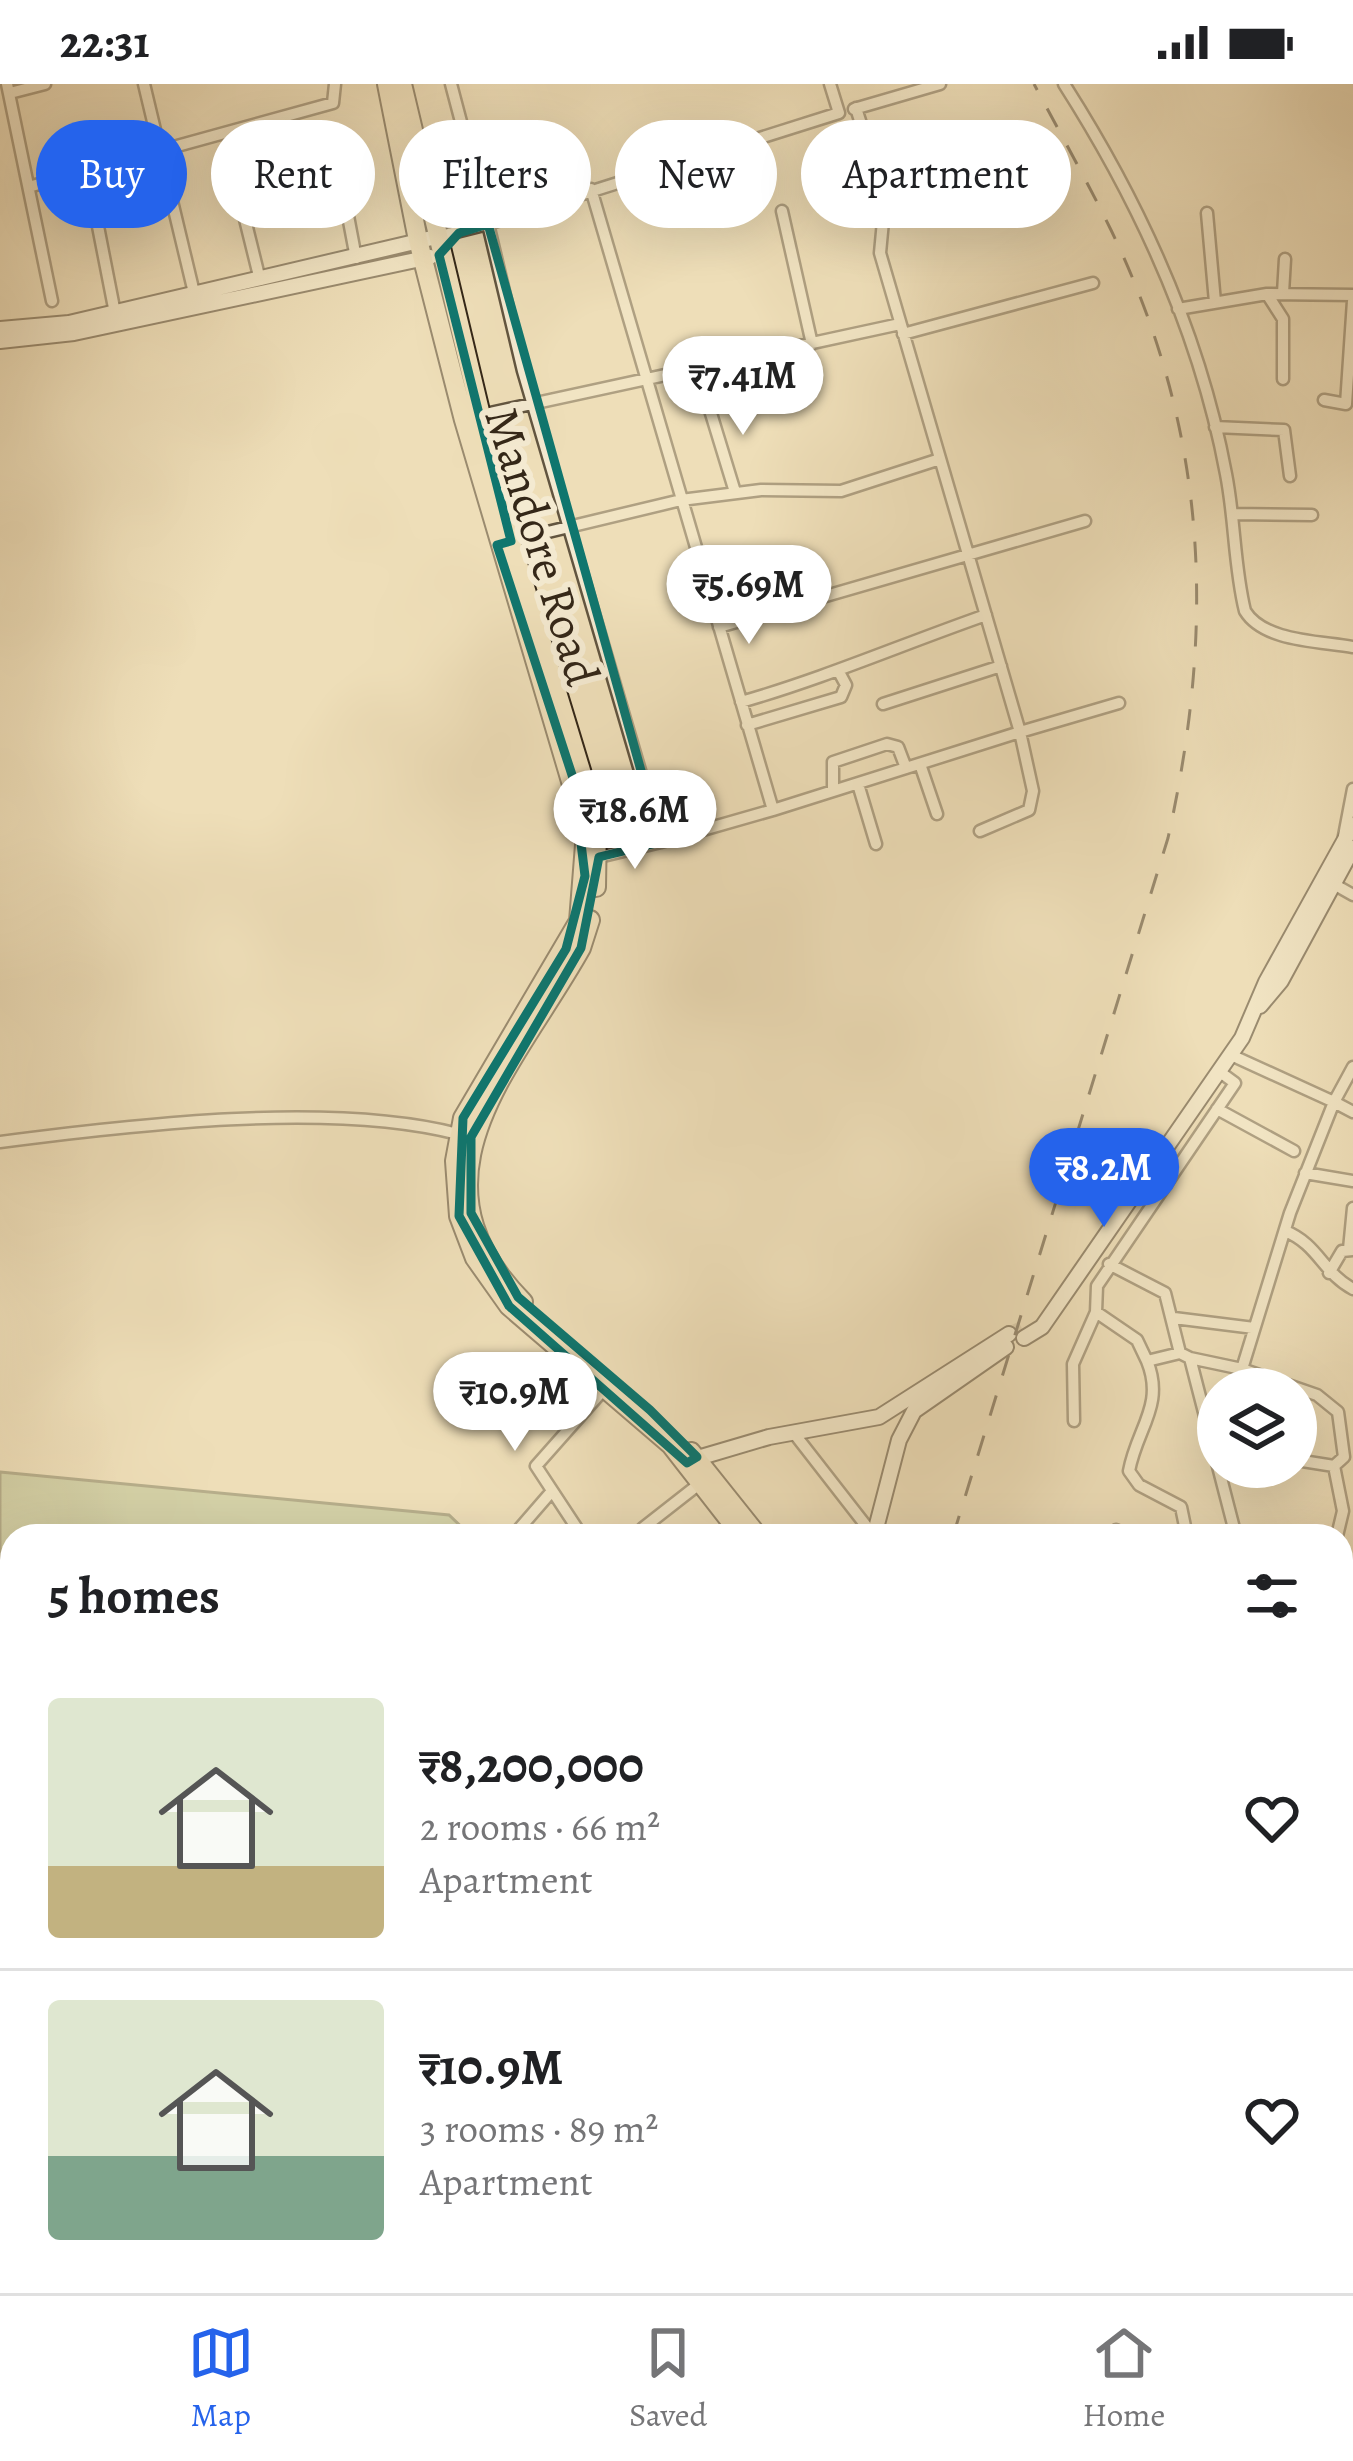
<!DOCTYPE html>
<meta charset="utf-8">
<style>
:root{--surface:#fff;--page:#f6f6f6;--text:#202124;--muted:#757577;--line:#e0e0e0;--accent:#2563eb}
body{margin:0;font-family:Alegreya,serif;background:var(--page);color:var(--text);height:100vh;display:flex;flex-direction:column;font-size:45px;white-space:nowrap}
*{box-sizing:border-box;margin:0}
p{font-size:39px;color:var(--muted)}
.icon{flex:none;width:66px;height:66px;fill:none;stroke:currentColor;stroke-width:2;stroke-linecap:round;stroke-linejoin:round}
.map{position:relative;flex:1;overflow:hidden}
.sheet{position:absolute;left:0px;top:1440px;width:1353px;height:771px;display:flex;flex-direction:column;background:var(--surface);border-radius:36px 36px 0 0;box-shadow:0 12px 48px #0002}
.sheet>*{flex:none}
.hud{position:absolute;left:36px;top:36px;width:1281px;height:108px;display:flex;gap:24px}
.fabs{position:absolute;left:1197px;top:1284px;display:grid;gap:24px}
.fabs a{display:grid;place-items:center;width:120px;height:120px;border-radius:50%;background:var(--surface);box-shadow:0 12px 48px #0002;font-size:60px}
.price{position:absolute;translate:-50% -102px;padding:0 27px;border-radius:42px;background:#fff;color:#222;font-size:39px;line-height:78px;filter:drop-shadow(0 3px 6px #0008)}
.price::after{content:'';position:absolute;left:50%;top:72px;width:36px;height:27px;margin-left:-18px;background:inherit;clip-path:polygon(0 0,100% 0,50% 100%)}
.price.active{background:var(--accent);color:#fff}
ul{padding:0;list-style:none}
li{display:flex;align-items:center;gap:36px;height:300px;padding:0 48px}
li+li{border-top:3px solid var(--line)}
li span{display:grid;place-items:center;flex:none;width:336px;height:240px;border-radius:12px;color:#555}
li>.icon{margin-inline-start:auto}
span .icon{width:144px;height:144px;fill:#fffc;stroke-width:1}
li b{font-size:51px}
h2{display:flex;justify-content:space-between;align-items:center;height:144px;padding:0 48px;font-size:51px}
.chip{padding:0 42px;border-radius:54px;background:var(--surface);box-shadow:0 12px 48px #0002;font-size:42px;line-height:108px}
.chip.active{background:var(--accent);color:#fff}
.status{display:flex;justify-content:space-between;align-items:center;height:84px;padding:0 60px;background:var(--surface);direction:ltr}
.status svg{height:33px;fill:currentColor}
.tabs{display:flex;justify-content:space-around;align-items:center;height:168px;border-top:3px solid var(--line);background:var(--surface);font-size:33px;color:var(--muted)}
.tabs a{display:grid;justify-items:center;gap:6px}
.tabs .active{color:var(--accent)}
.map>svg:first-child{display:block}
.green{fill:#b4c292;stroke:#747455;stroke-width:3}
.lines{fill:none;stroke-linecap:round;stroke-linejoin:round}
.secondary-tunnel{stroke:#c9b998;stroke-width:14;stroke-dasharray:14 7;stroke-linecap:butt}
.street-casing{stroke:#625540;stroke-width:15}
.secondary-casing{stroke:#342718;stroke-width:18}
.highway-casing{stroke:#342718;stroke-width:22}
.street{stroke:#f4ead1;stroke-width:10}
.secondary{stroke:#f4ead1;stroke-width:14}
.highway{stroke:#eedeb8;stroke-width:18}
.rail{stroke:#342718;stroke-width:3;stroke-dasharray:21 21;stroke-linecap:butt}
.marked{fill:none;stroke:#0f766e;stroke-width:9;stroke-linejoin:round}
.labels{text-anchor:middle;stroke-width:12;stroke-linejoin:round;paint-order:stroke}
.street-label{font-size:48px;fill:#342718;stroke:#f4ead1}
</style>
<div class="status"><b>22:31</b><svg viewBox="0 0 49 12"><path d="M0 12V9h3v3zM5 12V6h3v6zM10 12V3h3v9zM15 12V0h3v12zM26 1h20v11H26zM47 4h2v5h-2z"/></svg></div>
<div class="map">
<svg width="1353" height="2209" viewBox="0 0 1353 2209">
<rect width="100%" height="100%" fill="#eedeb8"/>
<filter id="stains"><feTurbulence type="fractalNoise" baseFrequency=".00167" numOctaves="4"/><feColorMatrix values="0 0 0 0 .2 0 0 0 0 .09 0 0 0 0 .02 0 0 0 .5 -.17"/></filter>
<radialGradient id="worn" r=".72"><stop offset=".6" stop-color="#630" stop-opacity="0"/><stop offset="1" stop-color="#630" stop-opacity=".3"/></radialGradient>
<!-- green -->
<path class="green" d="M0 1388 449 1431 471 1452H12V2199H428L426 2209H0Z"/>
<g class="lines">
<!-- secondary-tunnel -->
<path class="secondary-tunnel" d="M1009 1250 1026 1242"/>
<!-- street casing -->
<g class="street-casing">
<path id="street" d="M7 0 52 217
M144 0 195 213
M1064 0C1140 119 1200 250 1226 390 1235 435 1234 483 1245 527 1264 558 1320 557 1353 563
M10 9 45 0
M854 25 940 0
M341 95 356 174
M32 102 333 19 335 0
M591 105 773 726 1020 648 880 169 885 116 856 24
M239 111 260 196
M95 127 115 229
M782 127 812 260
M1207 129 1215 218
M436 153 488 140 451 0
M1283 209 1285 175
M1267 210 1283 235V295
M1178 225 1267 210 1353 211
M903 250 1093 199
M706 313 735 408
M1324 316 1346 320 1353 217
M481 331 900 240
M1215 343 1284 346 1290 392
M1232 430 1312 431
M506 458 681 416 761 406 841 407 940 375
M719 543 1085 437
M741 618C825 594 903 560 986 531
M883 620 1001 582
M747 641 841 613 846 601 839 588
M920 680 937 730
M858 700 876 760
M833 707V678L887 660 898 663 906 684
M773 726 661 758 523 287 488 140 839 29 830 0
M980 747 1029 726 1033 707 1020 648 1119 619
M1344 752 1353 705
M599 773 661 758
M1330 798 1353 811
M1231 971 1334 1018 1290 1129 1242 1285 1190 1274 1236 1452
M1353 983 1334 1018 1353 1028
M1217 1025 1294 1067
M0 1058C132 1041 330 1017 458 1050
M1305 1089 1353 1097
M1285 1147C1318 1160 1323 1189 1353 1205
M1349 1165 1353 1124
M1109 1180 1165 1209 1180 1269
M1329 1189 1342 1167 1353 1166
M1174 1234 1254 1244
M1147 1277 1137 1256 1096 1228 1097 1202 1235 999 1220 988
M1242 1285 1317 1311 1338 1328 1344 1373 1334 1382 1296 1376
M1074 1337 1073 1280 1096 1228
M793 1348 874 1452
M1296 1353H1304
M1334 1382 1343 1427 1337 1452
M1116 1446 1129 1452
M513 1452 552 1407
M582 1452 536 1382 606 1303
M646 1452 643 1444 703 1397
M1187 1452 1181 1423 1139 1401 1129 1387C1137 1344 1165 1321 1147 1277L1180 1269 1190 1274
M1341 1585 1353 1579
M1341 1603 1353 1612
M1341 1732 1353 1735
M1341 1859 1353 1861
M707 2199 708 2209
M1035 2201 1036 2209
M484 2209 486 2199"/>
</g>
<!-- secondary casing -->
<g class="secondary-casing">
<path id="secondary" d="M0 245 69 239 436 153
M0 257 74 249 430 173
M1260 922 1281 897 1353 764
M1024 1254 1042 1243 1242 954 1266 898 1353 741
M691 1376 769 1353 879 1333 1009 1250
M874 1452 899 1356 914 1327 1006 1263"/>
</g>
<!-- highway casing -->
<g class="highway-casing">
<path id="highway" d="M387 0 418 156 464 336 586 748 579 837 463 1034 455 1077 459 1132 475 1174 509 1222 671 1361 742 1452
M402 0 511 457 597 739 596 803
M523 1218C398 1092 516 981 581 864L590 836
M691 1368 758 1452
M961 2199 963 2209
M975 2199 977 2209"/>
</g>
<!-- street -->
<use href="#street" class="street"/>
<!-- secondary -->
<use href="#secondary" class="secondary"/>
<!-- highway -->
<use href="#highway" class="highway"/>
<!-- rail -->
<path class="rail" d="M953 1452 1168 754C1216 539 1208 347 1111 146 1087 97 1060 49 1034 0
M1058 2199 1061 2209"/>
</g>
<!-- marked area -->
<path d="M0 0H1353V2209H0ZM488 140 661 758 599 773 581 864 471 1053V1129L518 1213 650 1326 697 1373 687 1379 509 1222 459 1132 463 1034 566 865 585 792 573 694 497 461 511 457 439 171 459 149Z" fill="#eedeb8" fill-opacity=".55" fill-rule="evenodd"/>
<path class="marked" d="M488 140 661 758 599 773 581 864 471 1053V1129L518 1213 650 1326 697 1373 687 1379 509 1222 459 1132 463 1034 566 865 585 792 573 694 497 461 511 457 439 171 459 149Z"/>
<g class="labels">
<!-- street labels -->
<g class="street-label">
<text transform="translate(543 462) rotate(73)" y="17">Mandore Road</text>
</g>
</g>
<rect width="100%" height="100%" filter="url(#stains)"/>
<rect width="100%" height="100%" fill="url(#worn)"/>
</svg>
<div class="fabs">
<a><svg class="icon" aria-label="layers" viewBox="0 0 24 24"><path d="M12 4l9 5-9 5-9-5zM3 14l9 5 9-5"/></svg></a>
</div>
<b class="price" style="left:743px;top:354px">₹7.41M</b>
<b class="price" style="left:749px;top:563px">₹5.69M</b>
<b class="price" style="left:635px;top:788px">₹18.6M</b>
<b class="price active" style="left:1104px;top:1146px">₹8.2M</b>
<b class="price" style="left:515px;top:1370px">₹10.9M</b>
<div class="hud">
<a class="chip active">Buy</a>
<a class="chip">Rent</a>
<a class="chip">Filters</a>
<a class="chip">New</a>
<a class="chip">Apartment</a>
</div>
<section class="sheet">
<h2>5 homes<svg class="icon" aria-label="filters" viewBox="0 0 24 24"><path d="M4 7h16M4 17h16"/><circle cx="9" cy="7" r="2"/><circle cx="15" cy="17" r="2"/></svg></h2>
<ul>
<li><span style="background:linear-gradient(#dfe7d0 70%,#c2b280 0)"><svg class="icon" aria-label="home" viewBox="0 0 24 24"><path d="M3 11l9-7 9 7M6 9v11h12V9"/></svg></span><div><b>₹8,200,000</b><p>2 rooms · 66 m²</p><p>Apartment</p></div><svg class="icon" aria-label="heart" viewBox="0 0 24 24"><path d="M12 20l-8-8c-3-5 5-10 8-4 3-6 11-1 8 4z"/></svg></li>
<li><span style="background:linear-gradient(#dfe7d0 65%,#7fa58c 0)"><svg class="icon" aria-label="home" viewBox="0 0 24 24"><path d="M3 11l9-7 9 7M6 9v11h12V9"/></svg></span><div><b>₹10.9M</b><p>3 rooms · 89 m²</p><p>Apartment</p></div><svg class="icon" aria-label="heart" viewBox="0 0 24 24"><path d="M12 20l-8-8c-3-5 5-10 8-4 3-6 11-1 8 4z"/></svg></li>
</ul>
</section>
</div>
<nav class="tabs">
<a class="active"><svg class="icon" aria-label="map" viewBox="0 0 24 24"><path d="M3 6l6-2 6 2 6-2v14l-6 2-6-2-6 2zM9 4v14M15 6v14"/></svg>Map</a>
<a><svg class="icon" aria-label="saved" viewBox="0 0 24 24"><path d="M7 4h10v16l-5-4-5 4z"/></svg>Saved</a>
<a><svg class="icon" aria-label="home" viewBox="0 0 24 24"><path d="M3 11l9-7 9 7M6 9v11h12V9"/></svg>Home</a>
</nav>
